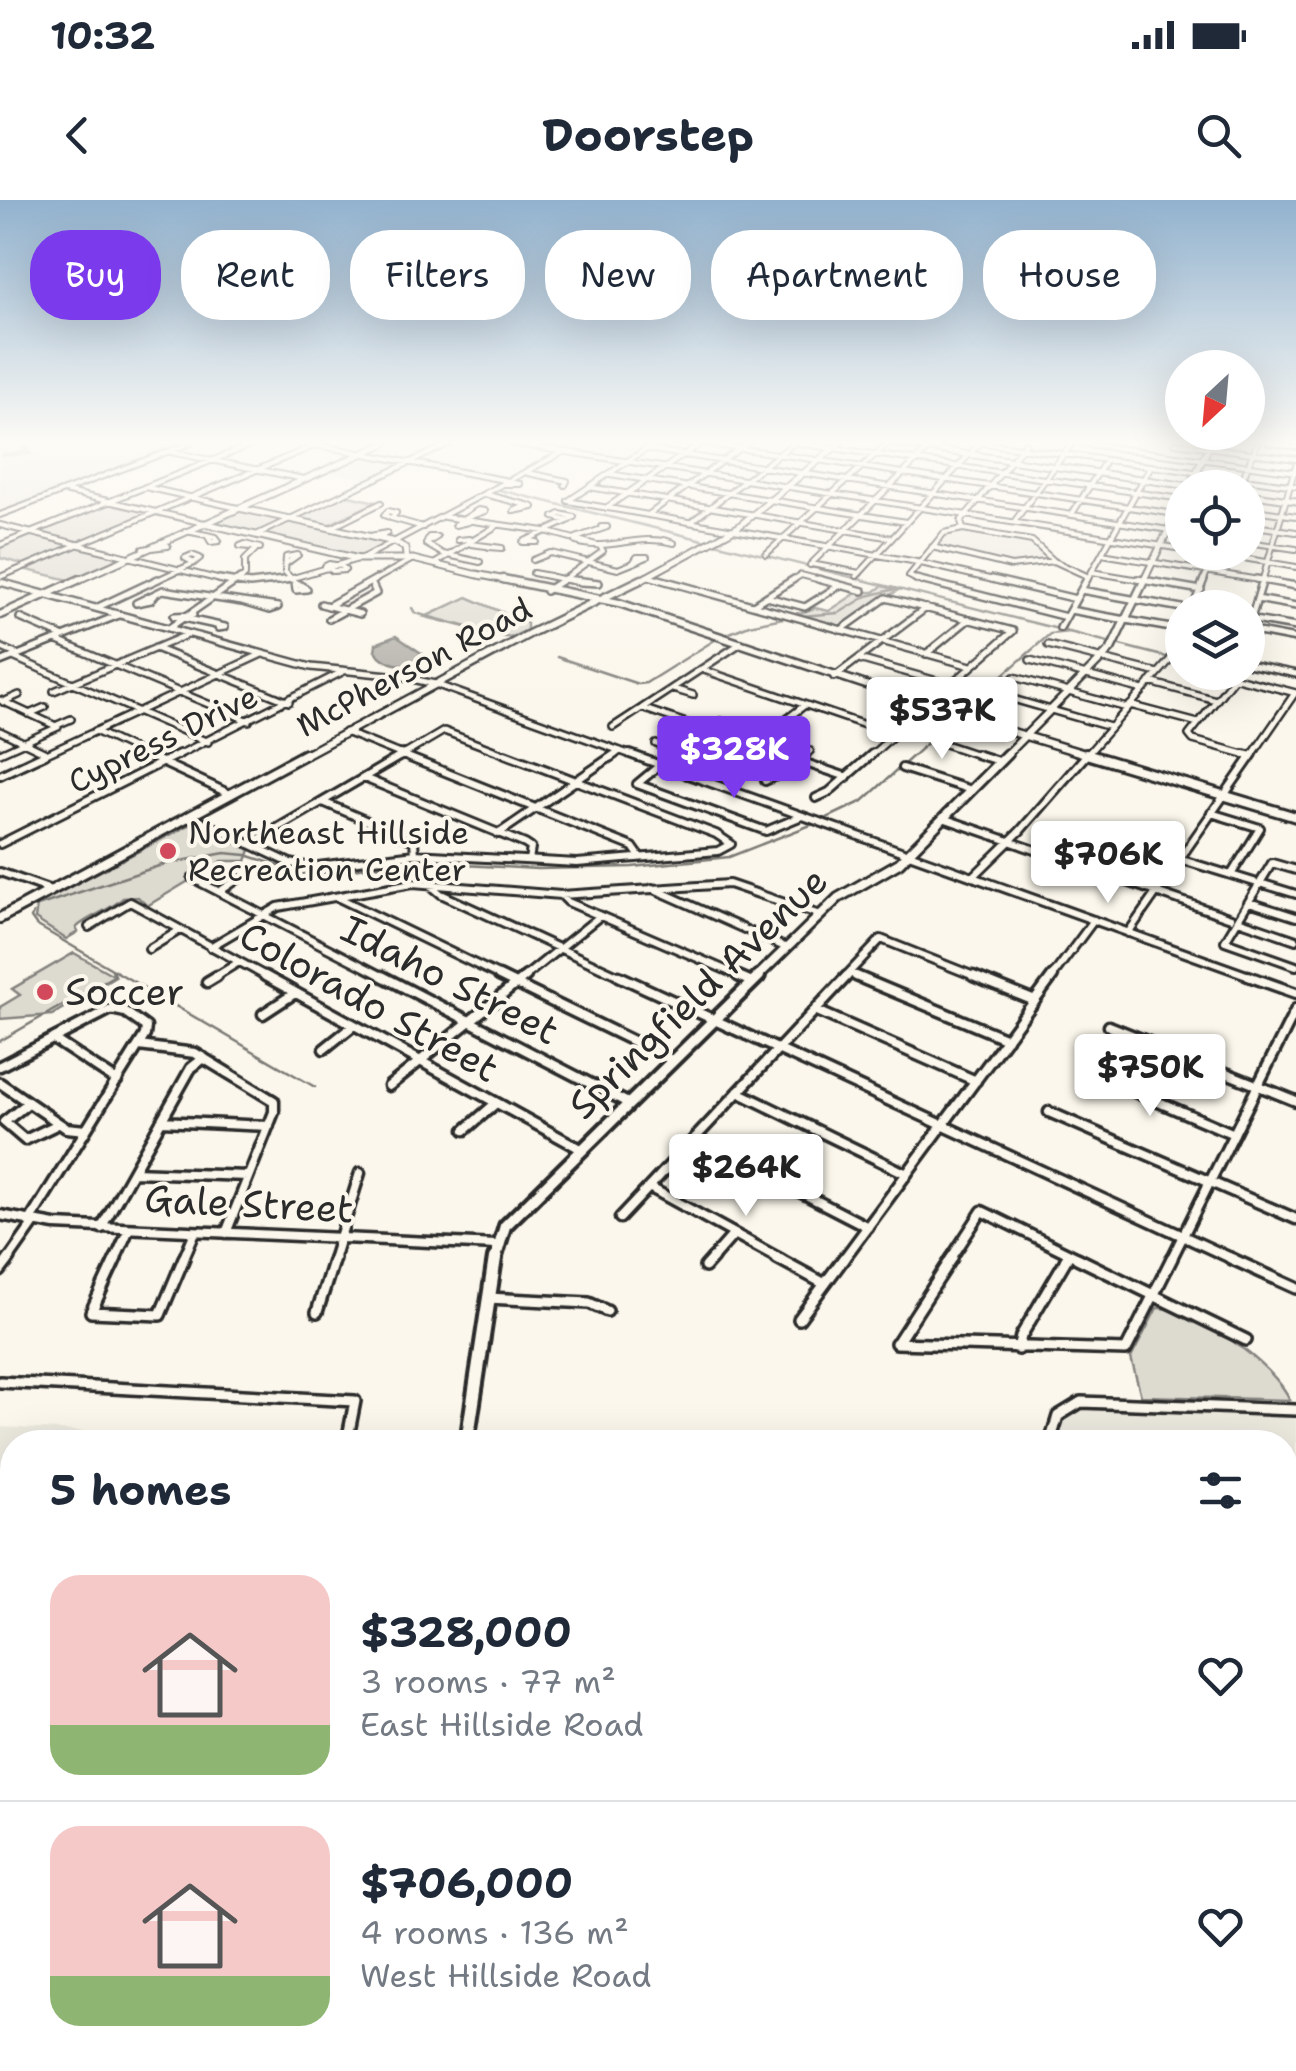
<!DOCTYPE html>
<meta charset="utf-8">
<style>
:root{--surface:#fff;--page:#f6f6f7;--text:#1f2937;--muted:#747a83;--line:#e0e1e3;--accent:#7c3aed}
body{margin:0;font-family:"Shantell Sans",sans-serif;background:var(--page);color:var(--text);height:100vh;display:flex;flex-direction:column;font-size:38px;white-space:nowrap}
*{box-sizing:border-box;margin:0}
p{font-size:32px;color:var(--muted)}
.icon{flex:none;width:55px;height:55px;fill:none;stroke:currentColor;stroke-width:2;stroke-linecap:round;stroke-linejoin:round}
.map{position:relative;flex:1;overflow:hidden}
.sheet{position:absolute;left:0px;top:1230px;width:1298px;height:642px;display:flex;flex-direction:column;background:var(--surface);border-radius:40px 40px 0 0;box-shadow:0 10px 40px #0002}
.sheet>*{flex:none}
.banner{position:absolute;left:30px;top:30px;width:1238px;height:90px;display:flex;gap:20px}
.needle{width:65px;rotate:206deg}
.controls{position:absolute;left:1165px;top:150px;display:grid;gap:20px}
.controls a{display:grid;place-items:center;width:100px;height:100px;border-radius:50%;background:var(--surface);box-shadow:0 10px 40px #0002;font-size:50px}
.price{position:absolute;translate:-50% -85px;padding:0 22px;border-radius:10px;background:#fff;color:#222;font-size:32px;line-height:65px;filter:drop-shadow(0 2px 5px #0008)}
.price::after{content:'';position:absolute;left:50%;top:60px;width:30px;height:22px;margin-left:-15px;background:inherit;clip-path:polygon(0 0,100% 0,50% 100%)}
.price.on{background:var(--accent);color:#fff}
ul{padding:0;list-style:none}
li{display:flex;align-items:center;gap:30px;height:250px;padding:0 50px}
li+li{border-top:2px solid var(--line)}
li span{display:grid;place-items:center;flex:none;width:280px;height:200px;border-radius:30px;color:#555}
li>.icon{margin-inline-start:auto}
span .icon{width:120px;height:120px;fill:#fffc;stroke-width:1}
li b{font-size:42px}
h2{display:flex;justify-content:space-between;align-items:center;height:120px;padding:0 50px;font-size:42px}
.pill{padding:0 35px;border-radius:40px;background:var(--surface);box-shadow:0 10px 40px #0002;font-size:35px;line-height:90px}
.pill.on{background:var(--accent);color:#fff}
.status{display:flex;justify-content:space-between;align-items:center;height:70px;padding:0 50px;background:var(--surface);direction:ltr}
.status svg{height:28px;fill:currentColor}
header{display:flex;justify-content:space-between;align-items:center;height:130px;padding:0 50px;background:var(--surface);font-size:45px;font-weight:700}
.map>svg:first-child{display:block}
.built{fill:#ebe8de}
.green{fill:#dddad0;stroke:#84827e;stroke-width:2.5}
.water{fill:#b1afa7;stroke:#7b7a75;stroke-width:2.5}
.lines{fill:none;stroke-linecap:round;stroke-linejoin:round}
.stream{stroke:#7b7a75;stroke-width:2.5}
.taxiway{fill:#93918c;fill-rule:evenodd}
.minor-far5-casing{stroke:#2b2b2b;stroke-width:8}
.minor-far4-casing{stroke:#2b2b2b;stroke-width:10}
.minor-far3-casing{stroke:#2b2b2b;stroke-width:12}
.minor-far2-casing{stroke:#2b2b2b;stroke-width:15}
.minor-far1-casing{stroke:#2b2b2b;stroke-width:16}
.minor-casing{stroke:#2b2b2b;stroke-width:19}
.major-far5-casing{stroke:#2b2b2b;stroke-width:9}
.major-far4-casing{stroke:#2b2b2b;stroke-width:11}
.major-far3-casing{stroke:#2b2b2b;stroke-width:14}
.major-far2-casing{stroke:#2b2b2b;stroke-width:18}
.major-far1-casing{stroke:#2b2b2b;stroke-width:20}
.major-casing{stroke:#2b2b2b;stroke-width:24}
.minor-far5{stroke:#fbf7ec;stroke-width:4}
.minor-far4{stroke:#fbf7ec;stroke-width:5}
.minor-far3{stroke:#fbf7ec;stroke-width:6}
.minor-far2{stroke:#fbf7ec;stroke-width:8}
.minor-far1{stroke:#fbf7ec;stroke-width:9}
.minor{stroke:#fbf7ec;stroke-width:11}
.major-far5{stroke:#fbf7ec;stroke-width:5}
.major-far4{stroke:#fbf7ec;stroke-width:6}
.major-far3{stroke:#fbf7ec;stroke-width:8}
.major-far2{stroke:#fbf7ec;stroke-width:10}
.major-far1{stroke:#fbf7ec;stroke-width:12}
.major{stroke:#fbf7ec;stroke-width:16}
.poi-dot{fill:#d1495b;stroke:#fbf7ec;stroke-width:4}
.labels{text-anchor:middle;stroke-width:8;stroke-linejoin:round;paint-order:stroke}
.far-street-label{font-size:32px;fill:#2b2b2b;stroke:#fbf7ec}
.far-poi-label{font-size:32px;fill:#2b2b2b;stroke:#fbf7ec;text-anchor:start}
.street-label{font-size:38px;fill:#2b2b2b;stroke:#fbf7ec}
.poi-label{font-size:38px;fill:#2b2b2b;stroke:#fbf7ec;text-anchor:start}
</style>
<div class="status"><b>10:32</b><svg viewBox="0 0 49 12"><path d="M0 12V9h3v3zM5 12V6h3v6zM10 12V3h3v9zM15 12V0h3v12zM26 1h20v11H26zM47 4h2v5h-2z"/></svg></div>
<header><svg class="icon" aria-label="back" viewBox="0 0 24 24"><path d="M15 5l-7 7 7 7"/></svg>Doorstep<svg class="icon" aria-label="search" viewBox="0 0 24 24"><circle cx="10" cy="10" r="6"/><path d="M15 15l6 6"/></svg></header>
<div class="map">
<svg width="1296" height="1871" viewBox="0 0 1296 1871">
<rect width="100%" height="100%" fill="#fbf7ec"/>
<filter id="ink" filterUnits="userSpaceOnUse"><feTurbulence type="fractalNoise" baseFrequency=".01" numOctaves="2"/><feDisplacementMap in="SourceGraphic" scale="20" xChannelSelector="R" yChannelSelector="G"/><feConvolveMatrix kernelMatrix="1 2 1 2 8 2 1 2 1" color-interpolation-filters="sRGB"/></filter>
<g filter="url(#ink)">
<!-- built -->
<path class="built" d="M0 243H188L0 313Z
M520 243H650L628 257 618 258Z
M365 255 405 263 370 280 326 271Z
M961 331 1031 343 1048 360 1010 364 938 346 948 334Z
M1090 1206 1296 1215V1652H1285V1242H1054L1061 1220Z
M0 1227 297 1242H12V1310L0 1308Z"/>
<!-- green -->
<path class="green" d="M344 295 376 302 328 325 295 319Z
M109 303 152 312 80 343 37 333Z
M241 309 390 343 358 357 210 323Z
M32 334 74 345 26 365 0 358V346Z
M78 346 122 357 69 380 23 369Z
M882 386 898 390 841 428 794 415 815 408 829 411 858 392H874Z
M467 397 527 423V430L510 438 425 417Z
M195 622 250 650 246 661H222L147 706 138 697 123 698C109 712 89 715 76 728L78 732 66 739 35 719 37 704Z
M74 753 115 776 52 815 0 819V807L20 795 12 789Z
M1157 1108C1194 1107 1275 1165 1290 1200L1141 1196 1131 1158Z"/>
<!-- water -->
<path class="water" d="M396 436 427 457C407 468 389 468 375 451L376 444Z"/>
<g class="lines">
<!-- stream -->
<path class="stream" d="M500 290 707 341
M715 343 1066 431
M412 408 415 413 505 437
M800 416 839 413 867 396 896 389
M725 435 749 425 788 417
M557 457 638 484 646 483 718 438
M1227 472 1296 490
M960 513 1050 434 1069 432 1182 461
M823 620 863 601 954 519
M16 713 165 664 225 653 246 655 307 675 405 662 538 669 632 667 729 657 816 623
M33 713 31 718 36 725 315 887
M0 841 115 775 112 770"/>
<!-- taxiway -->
<path class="taxiway" d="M25 244H31L29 250 33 255 0 257V253L21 251Z"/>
<!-- minor-far5 casing -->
<g class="minor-far5-casing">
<path id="minor-far5" d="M510 243 1182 349
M704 243 1182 315
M798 243 1182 299
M984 243 1296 286
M1080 243 1296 272
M1175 243 1296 259
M1269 243 1296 247
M317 245 509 281
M646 249 1182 332
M171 252 304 279
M528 273 567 281 565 285
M610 274 906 322
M503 284H520L508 282
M145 287 238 308
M589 287 892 338
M1239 288 1257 243
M64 291 204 323
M484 294 527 305
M568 301 912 361 1002 382
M568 301 655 243
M527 305 533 307 514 311Z
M606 308 701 243
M1248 309 1296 316
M388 311 396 313 391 318 384 315Z
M560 314 574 317 568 321 554 317Z
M1072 314 1106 260
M0 315 191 243
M648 315 747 243
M444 317 545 331 600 346 603 351 560 382
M468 317 485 311 478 310 455 325 468 322
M391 318 423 327
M691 322 794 243
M1014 322 1072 243
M0 325 229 382
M1248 325 1296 332
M601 327H607
M607 327 576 338V342C610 352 637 333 674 343L664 340
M331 328 381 303
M963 329 1032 341 1054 361 1089 377
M186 331 207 335
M207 335 216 337 219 341 211 342Z
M256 335 451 243
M370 336 387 333 377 338
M429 337H437L426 344Z
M469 339 458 340 470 339
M527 340 568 321
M527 340 537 342H523Z
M1248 342 1296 349
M245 344 260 348 240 346Z
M426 344 443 354 480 362
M471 344 502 348 489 347
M0 345 256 243
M932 347 1011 366 1054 361
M143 349 168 346 161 342
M1207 352 1296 367
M550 353H551L533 360Z
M551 353 618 369 633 363
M766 354 888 243
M1102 354 1271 382
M192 355 200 358 194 363 185 358Z
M637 357H647L633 363Z
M287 363 298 355 286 357 285 372 295 382
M329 364 342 366 345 370 333 371 325 366Z
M434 364 498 325
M811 364 860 373
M810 365 934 243
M1092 372 1152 382
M550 376 533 373 577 382
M647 376 668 382
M857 376 980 243
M0 377 321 243
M153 382 194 363
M236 382 245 376V360L255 350
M279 382 365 357 563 252
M371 382 413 359
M790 382 801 375 828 382
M921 382 909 376 944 333 963 329 961 321 1026 243
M1086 382 1151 266
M1203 382 1215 352
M1262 382 1296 265"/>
</g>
<!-- minor-far4 casing -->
<g class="minor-far4-casing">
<path id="minor-far4" d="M219 379 250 384 292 379
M565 379 599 383 580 382
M659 379 971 466
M818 379 863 391
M916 379 1066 417
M992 379 1076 399
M1137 379 1201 390
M1256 379 1296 386
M0 382 311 467 399 476 435 484 637 557
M295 382 307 389 296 390Z
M1081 390 1182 408
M546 391 564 379
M155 395 151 400 136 403 163 390 242 402
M767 397 805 407 840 385
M1257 399 1296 406
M242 402 278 407 269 410Z
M321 404 360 414
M753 405 794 379
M328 406 376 379
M96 408 158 379
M1193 408 1204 379
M1070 410 1182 430
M193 415 174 416 225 427
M20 418 64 437
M329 419 376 393 371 382
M1248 419 1296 427
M1251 419 1263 379
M169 428 240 379
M218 428 225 427
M1060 428 1087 379
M841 430 886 398 1013 431
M1248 430 1296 439
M55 440 249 521
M1048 445 1158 473
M0 447 18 455
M155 448 289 502
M926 454 969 419
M13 457 208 542
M859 459 951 485
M1030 460 1143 490
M0 462 119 415
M1248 464 1296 474
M701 469 894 535
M1213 472 1296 493
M834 477 926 408
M1014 477 1127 508
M1234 478 1189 535 1193 540 1251 556
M1150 482 1216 500
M673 489 693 495
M54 491 189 434
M992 493 1110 527
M0 500 58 527
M3 502 19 495
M1130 505 1198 523
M925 507 1013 431
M642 508 786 557
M29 514 45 507
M55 526 71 519
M613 527 741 443
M708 530 721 521
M0 531 46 553
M95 531 150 557
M345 532 407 557
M942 543 984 557
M656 544 694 557
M0 553 58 527
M40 557 262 454
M174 557 344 471
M400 557 444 531 512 557
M612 557 620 551
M723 557 746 550 805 505
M803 557 810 551
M869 557 894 535
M1085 557 1170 460 1182 434
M1251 557 1295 493"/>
</g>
<!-- minor-far3 casing -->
<g class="minor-far3-casing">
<path id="minor-far3" d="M144 554 230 594
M400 554 633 647 640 657
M630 554 1255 778
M686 554 707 561
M779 554 847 577
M976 554 998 561
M1244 554 1251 556
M660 565 637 584 766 631 802 616
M902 568 971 590
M0 575 45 554
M687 575 707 561 732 554
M364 578 525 644 531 648 529 660
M765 581 785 572 806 554
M816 598 829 592 872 554
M323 602 414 641 415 654
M1211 613 1260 628 1231 675
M190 616 290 663 310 667 415 654 577 663 718 651 731 644 716 634 505 554
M943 618 1231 718
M498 634 615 554
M0 644 179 554
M250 644 404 554
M1179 659 1254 682
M1296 670 1272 663 1225 741 1296 766
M0 672 51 690
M973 677 1020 631 1087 554
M192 678 386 778
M428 683 441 694 624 778
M1260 683 1296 694
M652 688 787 748
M219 692 238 679
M561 695 568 702 744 778
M339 698 504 778
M1249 702 1296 717
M1238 720 1296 740
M89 727 130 702 269 778
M1128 733 1253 554
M210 747 278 707 413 683 561 695 729 684 820 715
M149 749 180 730
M849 773 862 778
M213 778 239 762
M523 778 600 716
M844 778 881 739 979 778
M1051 778 1094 720"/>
</g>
<!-- minor-far2 casing -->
<g class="minor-far2-casing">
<path id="minor-far2" d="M265 776 581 949
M382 776 628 903
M499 776 672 860
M619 776 1235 1060
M738 776 752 782
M856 776 1007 839
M973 776 1035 801
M1248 776 1296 793
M207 782 217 776
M815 810 976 881
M263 814 295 793
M1109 826 1296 901
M53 839 117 881
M139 846 195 853 274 901V912L226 1033
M324 849 354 825
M0 866 111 809 125 812 146 827 145 835 29 1022
M1081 869 1234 934
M0 883 66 928 86 930
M389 886 526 776
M738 892 907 974
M28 903 4 922 25 940 58 924
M1049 912 1296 1019
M161 921 269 926
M465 930 496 903
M695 938 868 1027
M133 972 248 976
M649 987 782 1060
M0 1015 55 1025 497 1045
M620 1018 847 776
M101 1028 191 868 204 858
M8 1060 34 1023
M115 1060 129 1029
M183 1060 195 1032
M333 1060 360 973
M711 1060 734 1034
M843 1060 1053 776
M950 1060 982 1011 1082 1060
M1065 1060 1069 1054
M1171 1060 1296 809"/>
</g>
<!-- minor-far1 casing -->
<g class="minor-far1-casing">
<path id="minor-far1" d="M116 1058 91 1112 160 1115 184 1058
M777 1058 825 1084
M1077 1058 1246 1140
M1230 1058 1296 1088
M705 1067 713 1058
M0 1071 10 1058
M488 1098 589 1103 607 1111
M317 1112 334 1058
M799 1119 844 1058
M896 1143 1126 1150 1172 1058
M897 1143 952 1058
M1018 1149 1021 1136 1067 1058
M0 1182 355 1201 347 1242
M836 1236 837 1242
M693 1242 700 1239
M1050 1242 1058 1216 1081 1202 1296 1210
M0 1321 12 1322"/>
</g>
<!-- minor casing -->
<g class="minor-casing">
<path id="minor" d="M1285 1661H1296
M0 1705 12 1703
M0 1761 12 1725
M0 1847 13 1871
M1285 1849 1296 1850
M230 1860 237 1871
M905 1860 906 1871
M289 1871 298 1860"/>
</g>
<!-- major-far5 casing -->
<g class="major-far5-casing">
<path id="major-far5" d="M890 243 1203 288
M1189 287 1211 243
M1248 294 1296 301
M239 308 395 342 405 348 406 356
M204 323 359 359H413L482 376
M476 374 515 382
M74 382 386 243
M637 382 738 327 840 243
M1143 382 1182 302"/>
</g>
<!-- major-far4 casing -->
<g class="major-far4-casing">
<path id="major-far4" d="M503 379 619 403 953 514 1095 557
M0 415 80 379
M301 557 531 433 642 379
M1004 557 1111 449 1145 379"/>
</g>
<!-- major-far3 casing -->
<g class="major-far3-casing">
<path id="major-far3" d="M1086 554 1296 617
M0 718 305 554
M756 778 838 698 899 663 1007 554"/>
</g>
<!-- major-far2 casing -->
<g class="major-far2-casing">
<path id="major-far2" d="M495 1060 505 1026 759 776"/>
</g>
<!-- major-far1 casing -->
<g class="major-far1-casing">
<path id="major-far1" d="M467 1242 495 1058"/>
</g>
<!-- major casing -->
<g class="major-casing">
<path id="major" d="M617 1860 634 1871"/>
</g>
<!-- minor-far5 -->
<use href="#minor-far5" class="minor-far5"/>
<!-- minor-far4 -->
<use href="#minor-far4" class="minor-far4"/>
<!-- minor-far3 -->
<use href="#minor-far3" class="minor-far3"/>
<!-- minor-far2 -->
<use href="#minor-far2" class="minor-far2"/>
<!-- minor-far1 -->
<use href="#minor-far1" class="minor-far1"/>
<!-- minor -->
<use href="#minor" class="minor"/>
<!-- major-far5 -->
<use href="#major-far5" class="major-far5"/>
<!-- major-far4 -->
<use href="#major-far4" class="major-far4"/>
<!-- major-far3 -->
<use href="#major-far3" class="major-far3"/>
<!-- major-far2 -->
<use href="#major-far2" class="major-far2"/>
<!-- major-far1 -->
<use href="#major-far1" class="major-far1"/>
<!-- major -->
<use href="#major" class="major"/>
</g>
</g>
<!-- sky -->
<linearGradient id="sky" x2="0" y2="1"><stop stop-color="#92b2ce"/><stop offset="0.48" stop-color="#fdfbf6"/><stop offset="1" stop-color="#fdfbf6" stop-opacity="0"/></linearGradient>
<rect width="1296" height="505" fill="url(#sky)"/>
<!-- markers -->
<g class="poi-dot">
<circle cx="168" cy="651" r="10"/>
<circle cx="45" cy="792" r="10"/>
</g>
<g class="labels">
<!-- far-street labels -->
<g class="far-street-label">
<text transform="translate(414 467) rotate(-28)" y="11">McPherson Road</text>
<text transform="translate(163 539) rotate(-26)" y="11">Cypress Drive</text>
</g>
<!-- far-poi labels -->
<g class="far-poi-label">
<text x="188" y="644">Northeast Hillside<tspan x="188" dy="37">Recreation Center</tspan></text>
</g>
<!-- street labels -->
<g class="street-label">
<text transform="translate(450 780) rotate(27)" y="13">Idaho Street</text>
<text transform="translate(698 793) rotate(-44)" y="13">Springfield Avenue</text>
<text transform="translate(369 802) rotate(29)" y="13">Colorado Street</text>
<text transform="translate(249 1004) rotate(3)" y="13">Gale Street</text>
</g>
<!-- poi labels -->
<g class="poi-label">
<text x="65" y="805">Soccer</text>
</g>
</g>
</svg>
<div class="controls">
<a><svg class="needle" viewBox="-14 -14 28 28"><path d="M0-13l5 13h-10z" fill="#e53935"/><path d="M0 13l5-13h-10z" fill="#747a83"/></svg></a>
<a><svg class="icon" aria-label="locate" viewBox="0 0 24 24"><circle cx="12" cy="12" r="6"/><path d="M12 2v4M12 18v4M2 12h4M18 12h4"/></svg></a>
<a><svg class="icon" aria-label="layers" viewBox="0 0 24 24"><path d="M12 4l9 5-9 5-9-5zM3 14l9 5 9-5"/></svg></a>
</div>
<b class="price" style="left:942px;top:562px">$537K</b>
<b class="price on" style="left:734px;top:601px">$328K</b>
<b class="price" style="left:1108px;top:706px">$706K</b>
<b class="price" style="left:1150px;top:919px">$750K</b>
<b class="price" style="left:746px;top:1019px">$264K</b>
<div class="banner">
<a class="pill on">Buy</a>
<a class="pill">Rent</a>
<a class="pill">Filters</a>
<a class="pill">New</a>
<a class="pill">Apartment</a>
<a class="pill">House</a>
</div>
<section class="sheet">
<h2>5 homes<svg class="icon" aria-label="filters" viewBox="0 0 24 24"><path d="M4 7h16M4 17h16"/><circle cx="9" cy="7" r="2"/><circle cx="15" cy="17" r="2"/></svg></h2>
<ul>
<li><span style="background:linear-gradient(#f6c9c9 75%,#8fb573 0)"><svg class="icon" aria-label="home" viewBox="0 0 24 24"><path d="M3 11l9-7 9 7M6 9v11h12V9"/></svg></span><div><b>$328,000</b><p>3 rooms · 77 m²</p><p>East Hillside Road</p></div><svg class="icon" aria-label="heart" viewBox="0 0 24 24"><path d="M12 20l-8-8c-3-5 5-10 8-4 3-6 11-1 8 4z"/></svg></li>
<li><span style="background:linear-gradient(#f6c9c9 75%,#8fb573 0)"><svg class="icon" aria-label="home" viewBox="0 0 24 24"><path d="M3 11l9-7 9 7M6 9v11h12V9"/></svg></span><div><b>$706,000</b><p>4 rooms · 136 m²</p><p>West Hillside Road</p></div><svg class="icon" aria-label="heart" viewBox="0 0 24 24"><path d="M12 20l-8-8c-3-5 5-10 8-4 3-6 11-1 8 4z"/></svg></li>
</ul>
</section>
</div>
